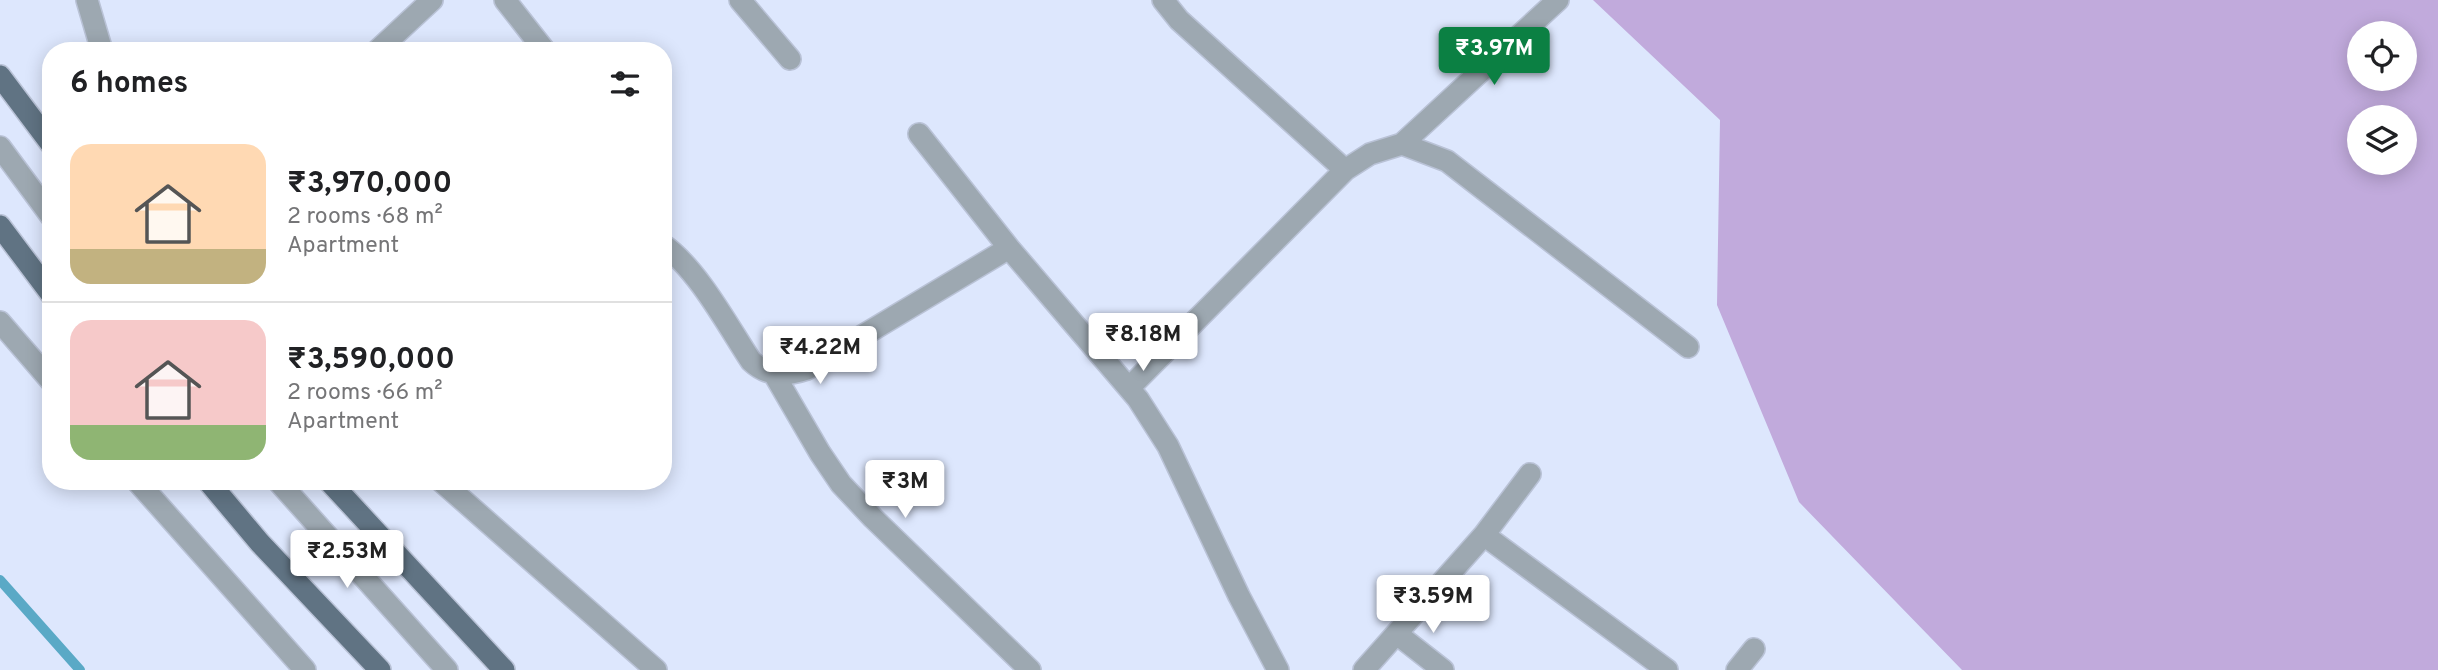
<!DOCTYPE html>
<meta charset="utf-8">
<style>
:root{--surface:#fff;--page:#f2f2f2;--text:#202124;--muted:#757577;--line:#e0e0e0;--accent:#0b8043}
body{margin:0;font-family:Overpass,sans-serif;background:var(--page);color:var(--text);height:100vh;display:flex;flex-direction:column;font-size:26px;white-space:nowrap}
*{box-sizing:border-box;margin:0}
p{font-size:23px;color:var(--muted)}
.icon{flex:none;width:38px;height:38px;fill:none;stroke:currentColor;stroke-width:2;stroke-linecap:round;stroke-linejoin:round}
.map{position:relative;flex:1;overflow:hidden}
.panel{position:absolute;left:42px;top:42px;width:630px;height:448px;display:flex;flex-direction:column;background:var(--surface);border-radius:28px;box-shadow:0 4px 18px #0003}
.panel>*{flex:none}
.buttons{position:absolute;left:2347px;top:21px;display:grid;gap:14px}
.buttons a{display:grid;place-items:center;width:70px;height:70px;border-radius:50%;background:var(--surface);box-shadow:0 4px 18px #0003;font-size:35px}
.price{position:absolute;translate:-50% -60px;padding:0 16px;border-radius:7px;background:#fff;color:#222;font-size:23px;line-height:46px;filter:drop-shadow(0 2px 4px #0008)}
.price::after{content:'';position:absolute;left:50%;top:42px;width:21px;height:16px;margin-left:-10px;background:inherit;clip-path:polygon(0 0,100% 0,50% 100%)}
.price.current{background:var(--accent);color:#fff}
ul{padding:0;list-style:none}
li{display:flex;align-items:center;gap:21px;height:175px;padding:0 28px}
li+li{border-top:2px solid var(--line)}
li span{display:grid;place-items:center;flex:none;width:196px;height:140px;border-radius:21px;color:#555}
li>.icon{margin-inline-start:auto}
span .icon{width:84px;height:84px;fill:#fffc;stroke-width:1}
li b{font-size:30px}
h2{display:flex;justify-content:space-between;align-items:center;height:84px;padding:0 28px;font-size:30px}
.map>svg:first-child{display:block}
.green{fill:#c1aadc;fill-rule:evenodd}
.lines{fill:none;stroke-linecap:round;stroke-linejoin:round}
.stream{stroke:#5aa9c6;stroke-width:10}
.minor-casing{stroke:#b9c2d6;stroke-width:24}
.major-casing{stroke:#b9c2d6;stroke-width:24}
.minor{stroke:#9da8b1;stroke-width:21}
.major{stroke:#607383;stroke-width:21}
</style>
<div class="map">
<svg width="2438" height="670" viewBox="0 0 2438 670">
<rect width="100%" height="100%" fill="#dde7fd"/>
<!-- green -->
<path class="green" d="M1593 0H2438V670H1962L1799 502 1717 305 1720 120ZM2359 33H2404V79H2359ZM2359 117H2404V163H2359Z"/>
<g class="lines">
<!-- stream -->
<path class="stream" d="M0 580 80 670"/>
<!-- minor casing -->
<g class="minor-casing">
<path id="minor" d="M87 0 102 51
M505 0 545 51
M740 0 790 59
M1163 0 1179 20 1345 170
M377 51 432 0
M919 134 1009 248 1138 399 1168 446 1239 596 1278 670
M1402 144 1558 0
M0 147 51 216
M663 245C697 268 728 326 751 361 768 377 786 376 807 369L1009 248
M0 322 51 381
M774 374 820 453 841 484 873 518 1030 670
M1129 388 1345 170 1370 154 1402 144 1447 161 1688 347
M137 481 305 670
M278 481 447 670
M441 481 656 670
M1484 535 1667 670
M1397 634 1443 670
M1364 670 1484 535 1530 474
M1737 670 1754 649"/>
</g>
<!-- major casing -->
<g class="major-casing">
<path id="major" d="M0 76 51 144
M0 226 51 294
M208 481 260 543 380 670
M329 481 504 670"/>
</g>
<!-- minor -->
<use href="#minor" class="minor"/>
<!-- major -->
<use href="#major" class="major"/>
</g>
</svg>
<div class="buttons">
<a><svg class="icon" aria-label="locate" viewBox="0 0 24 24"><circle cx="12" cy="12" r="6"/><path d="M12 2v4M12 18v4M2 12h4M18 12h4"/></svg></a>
<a><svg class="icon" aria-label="layers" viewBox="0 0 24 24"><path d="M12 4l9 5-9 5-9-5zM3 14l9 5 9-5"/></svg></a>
</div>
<b class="price current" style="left:1494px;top:87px">₹3.97M</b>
<b class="price" style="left:1143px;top:373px">₹8.18M</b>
<b class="price" style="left:820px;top:386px">₹4.22M</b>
<b class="price" style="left:905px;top:520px">₹3M</b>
<b class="price" style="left:347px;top:590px">₹2.53M</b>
<b class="price" style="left:1433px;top:635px">₹3.59M</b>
<section class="panel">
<h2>6 homes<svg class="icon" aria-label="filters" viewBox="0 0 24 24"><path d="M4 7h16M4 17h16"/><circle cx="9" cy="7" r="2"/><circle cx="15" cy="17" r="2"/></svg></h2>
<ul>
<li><span style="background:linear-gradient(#ffd9b3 75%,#c2b280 0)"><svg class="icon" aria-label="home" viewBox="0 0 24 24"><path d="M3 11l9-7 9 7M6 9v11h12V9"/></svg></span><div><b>₹3,970,000</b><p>2 rooms · 68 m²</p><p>Apartment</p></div></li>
<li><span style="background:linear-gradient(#f6c9c9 75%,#8fb573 0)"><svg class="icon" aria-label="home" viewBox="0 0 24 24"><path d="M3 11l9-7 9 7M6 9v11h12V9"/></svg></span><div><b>₹3,590,000</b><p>2 rooms · 66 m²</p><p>Apartment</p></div></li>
</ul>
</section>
</div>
